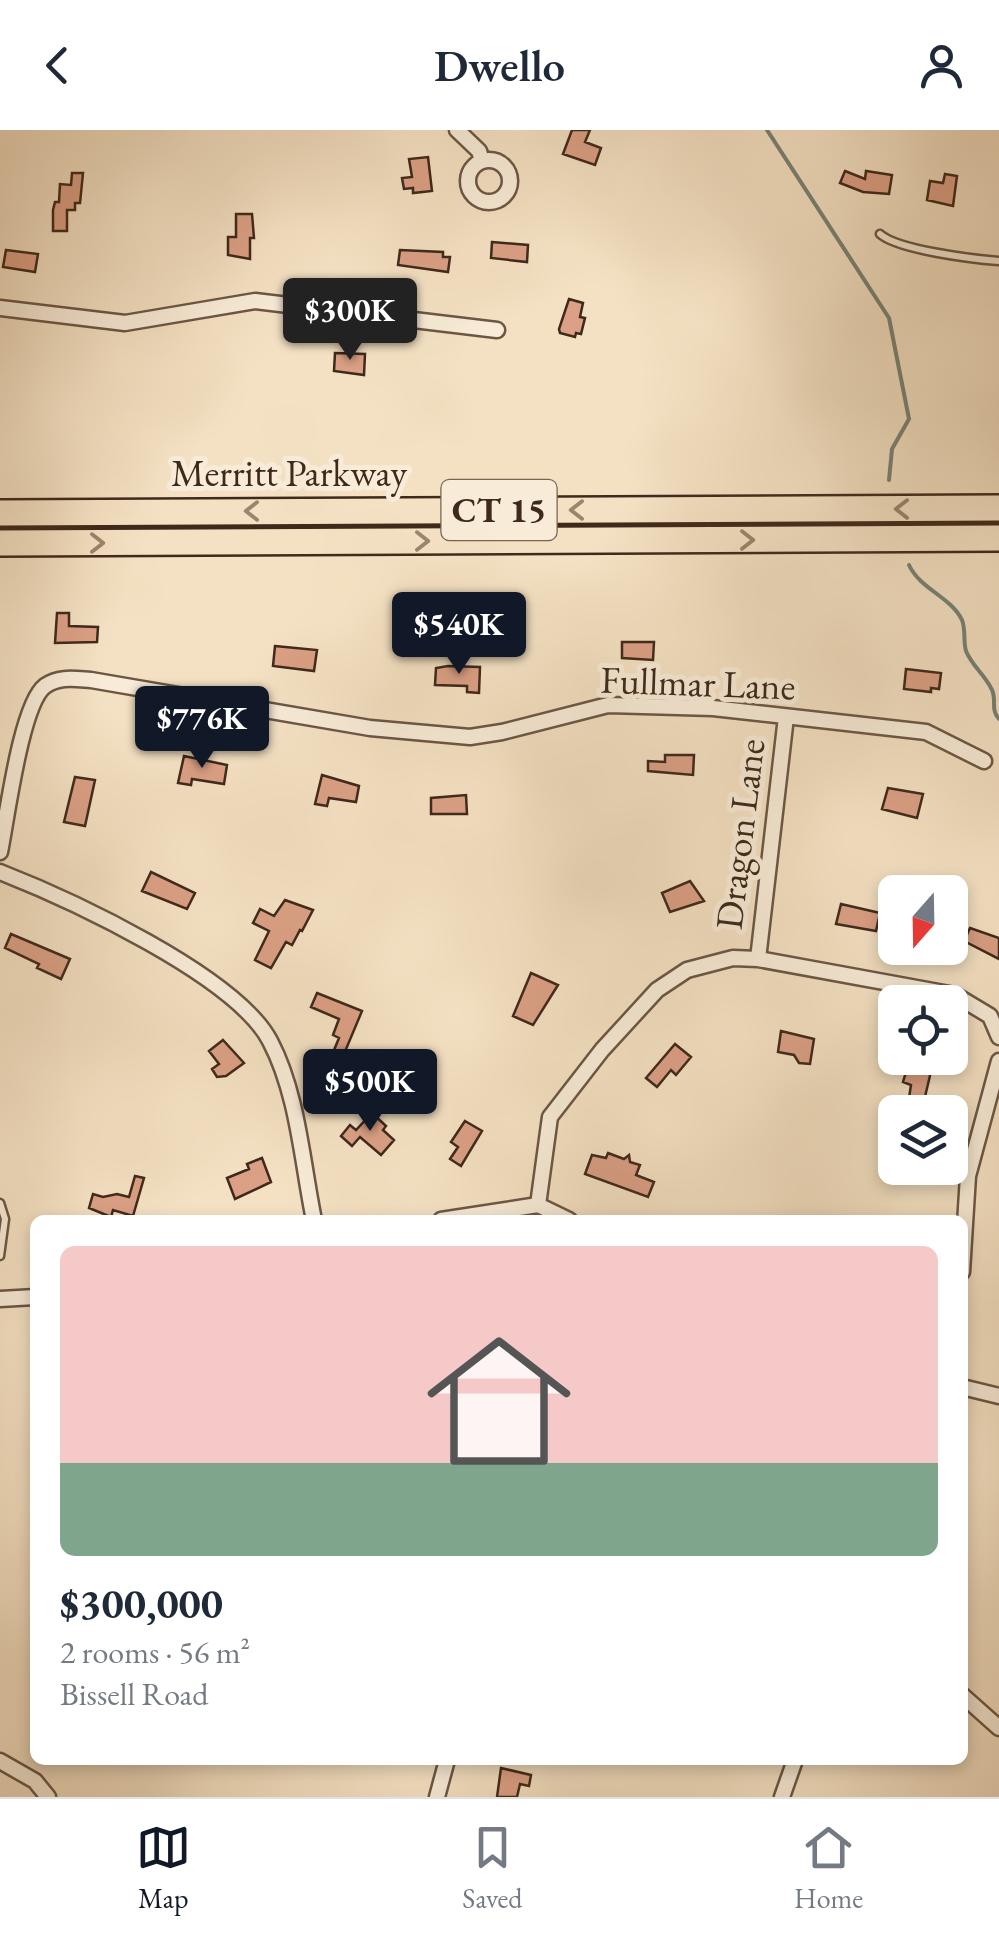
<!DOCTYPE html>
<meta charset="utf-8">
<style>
:root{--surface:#fff;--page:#f6f6f7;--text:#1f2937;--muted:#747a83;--line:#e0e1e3;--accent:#111827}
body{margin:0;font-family:"EB Garamond",serif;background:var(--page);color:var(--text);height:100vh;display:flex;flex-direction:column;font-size:38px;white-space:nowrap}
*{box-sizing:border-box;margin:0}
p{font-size:32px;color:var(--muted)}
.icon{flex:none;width:55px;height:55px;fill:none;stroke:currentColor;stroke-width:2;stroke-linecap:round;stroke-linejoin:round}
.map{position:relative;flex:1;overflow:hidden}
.drawer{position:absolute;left:30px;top:1085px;width:938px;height:550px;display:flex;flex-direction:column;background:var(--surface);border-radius:15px;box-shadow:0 5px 15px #0003}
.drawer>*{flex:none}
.needle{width:65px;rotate:200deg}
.controls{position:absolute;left:878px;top:745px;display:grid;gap:20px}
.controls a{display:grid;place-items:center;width:90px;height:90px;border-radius:15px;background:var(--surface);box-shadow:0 5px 15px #0003;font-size:50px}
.price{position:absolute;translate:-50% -85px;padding:0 22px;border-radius:10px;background:var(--accent);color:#fff;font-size:32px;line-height:65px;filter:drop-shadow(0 2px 5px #0008)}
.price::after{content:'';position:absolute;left:50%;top:60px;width:30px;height:22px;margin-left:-15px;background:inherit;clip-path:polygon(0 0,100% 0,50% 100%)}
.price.on{background:#222;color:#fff}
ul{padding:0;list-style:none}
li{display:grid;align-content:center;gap:20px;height:530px;padding:0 30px}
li+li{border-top:2px solid var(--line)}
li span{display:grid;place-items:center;height:310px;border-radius:15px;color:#555}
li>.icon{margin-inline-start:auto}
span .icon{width:180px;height:180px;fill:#fffc;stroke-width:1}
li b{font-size:42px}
header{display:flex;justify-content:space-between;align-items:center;height:130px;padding:0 30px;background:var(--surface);font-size:45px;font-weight:600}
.tabs{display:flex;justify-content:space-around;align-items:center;height:140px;border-top:2px solid var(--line);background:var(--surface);font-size:28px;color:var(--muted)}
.tabs a{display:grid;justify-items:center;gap:5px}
.tabs .on{color:var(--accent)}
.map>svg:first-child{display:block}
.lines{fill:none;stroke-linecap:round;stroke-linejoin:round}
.stream{stroke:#778276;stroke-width:4}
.building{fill:#dba085;stroke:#3f291b;stroke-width:2.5}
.lane-casing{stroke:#6c5745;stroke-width:11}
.street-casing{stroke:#6c5745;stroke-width:19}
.highway-casing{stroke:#3f291b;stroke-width:30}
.lane{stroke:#f8ecd8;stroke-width:6}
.street{stroke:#f8ecd8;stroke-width:14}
.highway{stroke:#f4e1c3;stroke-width:25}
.oneway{stroke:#9a856f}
.labels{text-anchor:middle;stroke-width:10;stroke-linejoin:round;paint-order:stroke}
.shield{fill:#f8ecd8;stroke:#766454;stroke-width:2.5}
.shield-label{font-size:35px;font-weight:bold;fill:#3f291b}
.street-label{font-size:38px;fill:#3f291b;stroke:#f8ecd8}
</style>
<header><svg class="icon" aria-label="back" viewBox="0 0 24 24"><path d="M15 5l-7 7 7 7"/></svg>Dwello<svg class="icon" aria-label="person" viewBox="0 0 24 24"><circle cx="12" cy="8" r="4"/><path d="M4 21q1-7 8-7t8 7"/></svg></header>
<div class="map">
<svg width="999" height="1667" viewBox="0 0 999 1667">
<rect width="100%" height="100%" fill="#f4e1c3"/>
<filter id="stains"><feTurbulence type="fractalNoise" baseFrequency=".002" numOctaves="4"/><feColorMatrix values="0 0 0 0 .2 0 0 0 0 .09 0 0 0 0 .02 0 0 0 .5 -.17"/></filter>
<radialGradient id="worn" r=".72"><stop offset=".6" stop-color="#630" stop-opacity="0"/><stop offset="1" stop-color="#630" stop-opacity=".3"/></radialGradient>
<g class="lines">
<!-- stream -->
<path class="stream" d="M767 0 889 188 909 289 892 319 889 350
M909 435C920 459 951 467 962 490 966 500 963 511 966 521 972 536 986 546 992 560 997 570 990 579 999 589"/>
</g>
<!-- building -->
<path class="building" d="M572 0H590L585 12 601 18 595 35 563 24Z
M428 27 432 61 413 63V58L404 59 402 48 412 47 409 29Z
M845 41 865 49 866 41 892 45 889 64 863 62 840 53Z
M72 43H83L80 73H75V80H67V101H53V80L55 72H59L60 54 71 55Z
M945 44 957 46 953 76 927 70 930 51 943 53Z
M236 84H252L254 108H250V129L228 125V107H236Z
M492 112 528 115 527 132 491 128Z
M6 120 38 124 35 142 3 137Z
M400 120 443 122V127H450L448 142 398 135Z
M569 169 583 173 580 187 585 188 581 204 576 203 575 207 560 203 559 199Z
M335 223 365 224 364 245 334 241Z
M57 483H69V496L98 497 97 512 55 513Z
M622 512H654L653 530 622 528Z
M275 516 317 520 314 541 273 536Z
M448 536 480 537 479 563 467 562V556L435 555 436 538Z
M906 539 941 543 939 559 931 558V562L904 559Z
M665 625H694L693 645 648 641V631L665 632Z
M184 626 227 635 224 654 192 649 191 655 178 653Z
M322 645 359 656 356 672 329 668 327 676 315 674Z
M75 647 95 650 85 696 64 692Z
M888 658 923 664 917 688 882 679Z
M466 665 467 684H431V668Z
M151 742 195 763 187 779 142 761Z
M690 751 704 771 670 782 662 763Z
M285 770 313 780 302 801 300 800 292 815 286 812 271 838 255 830 269 801 253 793 260 779 274 786Z
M841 774 880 783 876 801 836 794Z
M970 798 999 808V829L964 811Z
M11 804 70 829 61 849 37 838 39 834 5 818Z
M531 843 558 855 533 895 513 886Z
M317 863 362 881 344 924 334 920 339 908 333 905 339 889 311 877Z
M781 901 814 909 810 934 799 933 794 925 778 922Z
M223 910 244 933 226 946 217 947 212 939 219 934 209 921Z
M675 914 691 927 676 945 671 940 657 957 646 948Z
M918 933 932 937 924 971 920 977 908 974 911 955 903 952 906 942 916 940Z
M372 983 386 996 383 1000 394 1010 381 1025 360 1007 352 1016 341 1006 350 995 356 1000Z
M465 991 482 1001 461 1036 450 1029 458 1017 451 1012Z
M608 1023 624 1029 629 1025 630 1032 640 1035 636 1045 654 1052 648 1067 585 1044 592 1025 606 1028Z
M262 1028 271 1052 235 1069 227 1048 249 1039 247 1034Z
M135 1046 144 1048 133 1086 113 1080 111 1087 89 1078 93 1064 103 1067 117 1064 129 1067Z
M501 1638 531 1645 529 1656 520 1654 517 1667H497Z"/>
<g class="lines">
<!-- lane casing -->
<g class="lane-casing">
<path id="lane" d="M880 104C898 120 973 129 999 131
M0 1073 5 1089 0 1126"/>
</g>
<!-- street casing -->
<g class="street-casing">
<path id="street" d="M457 0 479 21 482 31
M468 51a21 21 0 1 1 42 0a21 21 0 1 1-42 0Z
M0 178 125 193 255 171 497 200
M0 722C7 688 21 574 45 556 59 546 75 549 91 550L370 598 470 607 502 602 608 575 713 578 926 602 984 631
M0 742C69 769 236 846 270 911 298 964 302 1032 314 1090
M758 829 786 587
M538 1075 550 987 602 920 657 860 687 840 733 828 758 829 955 865 990 886 999 907
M441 1090 538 1075 569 1090
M962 1142 968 1046 999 931
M0 1169 35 1167
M962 1257 999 1266
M962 1565 999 1598
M0 1631 35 1651 48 1667
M437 1667 447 1630
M782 1667 795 1630"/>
</g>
<!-- highway casing -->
<g class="highway-casing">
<path id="highway" d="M0 383 999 378
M0 413 999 408"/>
</g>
<!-- lane -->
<use href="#lane" class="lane"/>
<!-- street -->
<use href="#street" class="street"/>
<!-- highway -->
<use href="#highway" class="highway"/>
</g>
<!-- one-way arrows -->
<defs><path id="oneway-chevron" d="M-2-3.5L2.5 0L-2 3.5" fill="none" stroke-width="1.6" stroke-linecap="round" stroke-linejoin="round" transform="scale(2.5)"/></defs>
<g class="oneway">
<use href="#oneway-chevron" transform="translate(902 379) rotate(180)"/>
<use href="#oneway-chevron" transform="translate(577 380) rotate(180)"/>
<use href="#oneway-chevron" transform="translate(252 381) rotate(180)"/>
<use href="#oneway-chevron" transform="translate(747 410)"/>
<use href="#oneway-chevron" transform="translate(422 411)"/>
<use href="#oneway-chevron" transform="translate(97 413)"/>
</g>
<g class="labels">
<!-- shield labels -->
<rect class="shield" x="441.5" y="350" width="115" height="60" rx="8"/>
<g class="shield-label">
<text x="499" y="392">CT 15</text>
</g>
<!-- street labels -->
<g class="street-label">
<text x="289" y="356">Merritt Parkway</text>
<text transform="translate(698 553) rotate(2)" y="13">Fullmar Lane</text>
<text transform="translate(740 704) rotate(-83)" y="13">Dragon Lane</text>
</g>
</g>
<rect width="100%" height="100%" filter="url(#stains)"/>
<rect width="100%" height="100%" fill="url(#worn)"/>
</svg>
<div class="controls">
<a><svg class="needle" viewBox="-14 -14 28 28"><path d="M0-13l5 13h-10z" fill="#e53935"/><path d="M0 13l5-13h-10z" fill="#747a83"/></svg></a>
<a><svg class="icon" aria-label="locate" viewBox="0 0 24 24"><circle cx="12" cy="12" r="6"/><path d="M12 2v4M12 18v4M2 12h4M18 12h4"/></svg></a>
<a><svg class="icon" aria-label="layers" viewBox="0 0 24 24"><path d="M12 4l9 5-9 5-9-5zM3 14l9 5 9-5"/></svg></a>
</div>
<b class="price on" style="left:350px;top:233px">$300K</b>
<b class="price" style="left:459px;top:547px">$540K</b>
<b class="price" style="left:202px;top:641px">$776K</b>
<b class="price" style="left:370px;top:1004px">$500K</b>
<section class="drawer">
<ul>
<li><span style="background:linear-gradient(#f6c9c9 70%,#7fa58c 0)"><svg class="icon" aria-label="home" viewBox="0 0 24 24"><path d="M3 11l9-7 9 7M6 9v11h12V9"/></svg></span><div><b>$300,000</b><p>2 rooms · 56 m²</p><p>Bissell Road</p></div></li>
</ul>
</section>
</div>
<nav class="tabs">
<a class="on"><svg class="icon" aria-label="map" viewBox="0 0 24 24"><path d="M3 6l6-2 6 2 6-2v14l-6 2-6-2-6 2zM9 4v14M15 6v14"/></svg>Map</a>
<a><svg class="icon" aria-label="saved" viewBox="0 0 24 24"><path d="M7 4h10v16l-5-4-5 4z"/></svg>Saved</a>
<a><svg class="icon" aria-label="home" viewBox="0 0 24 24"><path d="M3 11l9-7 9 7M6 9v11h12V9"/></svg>Home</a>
</nav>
